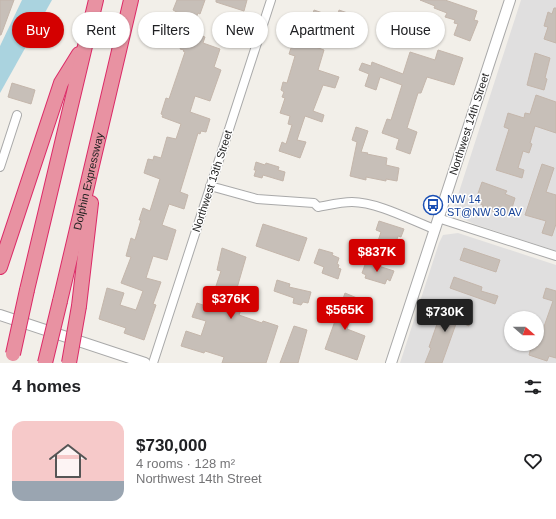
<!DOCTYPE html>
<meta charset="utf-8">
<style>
:root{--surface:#fff;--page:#f2f2f2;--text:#202124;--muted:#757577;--accent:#d40000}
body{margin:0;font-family:Arial,sans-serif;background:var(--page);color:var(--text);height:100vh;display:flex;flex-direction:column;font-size:15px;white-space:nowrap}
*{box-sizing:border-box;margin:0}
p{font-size:13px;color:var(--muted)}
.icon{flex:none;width:22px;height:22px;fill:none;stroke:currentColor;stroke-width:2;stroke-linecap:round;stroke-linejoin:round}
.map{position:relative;height:363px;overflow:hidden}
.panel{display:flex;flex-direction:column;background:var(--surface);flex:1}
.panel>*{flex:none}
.top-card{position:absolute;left:12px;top:12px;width:532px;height:36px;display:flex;gap:8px}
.needle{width:26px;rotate:110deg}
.controls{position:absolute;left:504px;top:311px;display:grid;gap:8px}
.controls a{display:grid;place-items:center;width:40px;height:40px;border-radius:50%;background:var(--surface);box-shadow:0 1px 3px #0004;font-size:20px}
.price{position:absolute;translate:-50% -34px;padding:0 9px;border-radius:4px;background:var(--accent);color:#fff;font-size:13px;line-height:26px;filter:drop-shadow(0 1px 2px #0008)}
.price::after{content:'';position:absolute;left:50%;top:24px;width:12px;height:9px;margin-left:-6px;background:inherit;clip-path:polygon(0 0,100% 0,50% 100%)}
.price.current{background:#222;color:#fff}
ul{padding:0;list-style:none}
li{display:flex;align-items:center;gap:12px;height:100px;padding:0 12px}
li span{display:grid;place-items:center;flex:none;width:112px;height:80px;border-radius:12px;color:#555}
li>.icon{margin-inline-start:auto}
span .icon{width:48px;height:48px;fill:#fffc;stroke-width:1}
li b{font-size:17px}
h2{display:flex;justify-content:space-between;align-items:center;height:48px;padding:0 12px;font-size:17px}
.tag{padding:0 14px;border-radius:18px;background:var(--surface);box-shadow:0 1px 3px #0004;font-size:14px;line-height:36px}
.tag.current{background:var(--accent);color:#fff}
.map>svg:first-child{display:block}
.residential{fill:#e0dfdf;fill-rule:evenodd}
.water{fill:#aad3df}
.building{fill:#c7bfb8;stroke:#c4b6ab}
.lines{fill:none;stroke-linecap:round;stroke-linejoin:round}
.minor-casing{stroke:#a9a9a9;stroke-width:10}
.tertiary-casing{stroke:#a9a9a9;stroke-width:12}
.motorway-casing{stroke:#dc2a67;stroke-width:16}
.minor{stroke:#fff;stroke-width:8}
.tertiary{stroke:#fff;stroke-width:10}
.motorway{stroke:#e892a2;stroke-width:14}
.motorway-bridge-casing{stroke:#dc2a67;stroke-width:16;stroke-linecap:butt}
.motorway-bridge{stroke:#e892a2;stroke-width:14}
.labels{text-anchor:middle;stroke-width:3;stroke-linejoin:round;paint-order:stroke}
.street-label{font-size:11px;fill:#222;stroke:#fff}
.transit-label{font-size:11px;fill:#164399;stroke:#fff;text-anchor:start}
</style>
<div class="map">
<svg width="556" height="363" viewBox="0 0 556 363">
<rect width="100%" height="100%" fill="#f2efe9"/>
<!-- residential -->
<path class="residential" d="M521 0H556V251L474 224 459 217 454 205 458 195Z
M458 233 556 265V363H400L439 243 443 235ZM511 318H537V344H511Z"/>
<!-- water -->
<path class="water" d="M22 0H52L0 93V46Z"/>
<!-- building -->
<path class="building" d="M0 0H14L1 35H0Z
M177 0H205L200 14 198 13 190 32 205 37 203 43 220 49 214 67 221 70 210 101 195 96 190 112 210 119 206 132 201 131 200 134 198 133 180 192 188 195 184 209 169 204 162 225 176 230 167 260 153 256 146 278 161 282 153 304 156 305 144 340 124 333 126 328 99 319 107 288 124 293 120 305 136 310 143 291 121 283 131 257 126 256 131 238 135 240 141 220H139L143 208 150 211 160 179 144 173 148 159 153 160 154 156 161 158 167 137 176 139 181 124 162 117 163 115 161 114 166 98 169 99 185 52 183 51 184 50 180 49 183 42 178 40 186 17 173 10Z
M216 0H247L244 11 216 2Z
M420 0H445L477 11 474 20 478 21 470 41 454 35 458 24 454 23 455 20 445 17 447 13 434 8 435 6Z
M554 8H556V43L544 39 548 27 544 26 548 12 552 14Z
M314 10 337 18 339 10 359 17 355 28 343 24 341 30 330 26 328 31 310 24Z
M294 39 324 50 318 70 339 77 335 88 323 85 313 111 324 115 322 122 305 116 297 140 306 142 300 158 279 151 282 142 286 144 292 125 288 124 290 116 280 113 285 98 282 97 284 92 281 90 283 82 287 83 295 56 289 54Z
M438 50 463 58 454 85 427 77 421 93H418L407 128 417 132 410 154 396 149 399 139 382 133 387 119 391 120 402 85 380 77 376 90 365 86 369 74 359 70 362 63 371 66 372 62 403 74 410 52 435 60Z
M535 53 550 58 545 78 547 79 544 90 527 85Z
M12 83 35 90 31 104 8 97Z
M536 95 556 102V133L535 126 530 143 532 144 529 153 523 151 518 168 524 170 522 178 496 170 509 129 504 127 508 113 524 118 525 113 530 114Z
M356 127 368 131 361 152 368 153 367 154 387 158 386 165 399 168 397 181 386 179V181L366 177V180L350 176 357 142 352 140Z
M256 162 265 165 266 163 279 167 278 170 285 172 283 181 263 175 262 178 254 176 256 170H254Z
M542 164 554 168 546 192 556 195V224L552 236 542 233 546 221 525 215Z
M482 182 507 191 505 194 515 198 510 215 499 212 498 213 482 207 483 205 475 202Z
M379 221 404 229 401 237 398 236 393 254 376 247 381 232 376 230Z
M263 224 307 238 299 261 256 246Z
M222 248 246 257 237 288 248 291 239 315 262 323 263 321 278 326 266 363H222L224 357 205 351 204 353 181 346 186 331 201 336 206 321 192 317 197 303 209 307 221 271 217 270Z
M464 248 500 260 496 272 460 260Z
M319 249 333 253 332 255 339 258 337 264 339 265 338 268 341 269 338 279 322 273 324 267 314 263Z
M366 262 394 271 390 281 387 279 385 284 365 278 366 275 362 273Z
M454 277 482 287 481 291 498 296 495 304 450 288Z
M277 280 290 284 289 287 311 292 308 303 303 302 301 305 293 303 294 298 274 291Z
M546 288 556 291V358L549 356 547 361 529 355 532 344H537V334L541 335 553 301 543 298Z
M345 293 357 298 355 304H357L356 309 354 314 352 313 347 329 365 336 357 360 325 349Z
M444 304 461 310V312L472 316 469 326 457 321 442 363H425L431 348 429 347Z
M294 326 307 330 298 363H280Z"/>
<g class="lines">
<!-- minor casing -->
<g class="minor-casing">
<path id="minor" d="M0 167 17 115
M210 186 257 199 314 203 318 207C329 205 341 202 352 202 377 202 411 220 434 229
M438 218 556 256
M153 363 271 0"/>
</g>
<!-- tertiary casing -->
<g class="tertiary-casing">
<path id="tertiary" d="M0 315 145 363
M391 363 510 0"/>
</g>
<!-- motorway casing -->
<g class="motorway-casing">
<g id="motorway">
<path d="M0 267 61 83 79 54"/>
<path d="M27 290 96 0"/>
<path id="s1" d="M60 301 131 0"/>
<path d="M79 306 91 203"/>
</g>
</g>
<!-- minor -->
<use href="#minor" class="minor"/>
<!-- tertiary -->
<use href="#tertiary" class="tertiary"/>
<!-- motorway -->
<use href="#motorway" class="motorway"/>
<!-- motorway-bridge casing -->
<g class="motorway-bridge-casing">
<path id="motorway-bridge" d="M13 354 27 290
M45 363 60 301
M69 363 79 306"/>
</g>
<!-- motorway-bridge -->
<use href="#motorway-bridge" class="motorway-bridge"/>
</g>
<!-- icons -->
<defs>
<g id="bus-ring" transform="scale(1)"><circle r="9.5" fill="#fff" stroke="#1a4fb4" stroke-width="1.5"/><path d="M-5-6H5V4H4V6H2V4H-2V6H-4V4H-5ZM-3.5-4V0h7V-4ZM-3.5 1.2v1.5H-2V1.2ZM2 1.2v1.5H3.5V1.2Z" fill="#1a4fb4"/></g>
</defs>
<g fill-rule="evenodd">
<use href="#bus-ring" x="433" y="205"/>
</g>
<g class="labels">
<!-- street labels -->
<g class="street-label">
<text transform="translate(469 124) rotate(-72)" y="4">Northwest 14th Street</text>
<text transform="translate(212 181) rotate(-72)" y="4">Northwest 13th Street</text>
<text dy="4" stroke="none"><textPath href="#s1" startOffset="123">Dolphin Expressway</textPath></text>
</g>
<!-- transit labels -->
<g class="transit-label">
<text x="447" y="203">NW 14<tspan x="447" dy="13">ST@NW 30 AV</tspan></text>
</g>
</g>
</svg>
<div class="controls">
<a><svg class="needle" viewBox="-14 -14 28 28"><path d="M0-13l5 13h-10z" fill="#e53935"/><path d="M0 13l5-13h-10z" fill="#757577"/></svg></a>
</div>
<b class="price" style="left:377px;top:273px">$837K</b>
<b class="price" style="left:231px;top:320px">$376K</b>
<b class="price" style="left:345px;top:331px">$565K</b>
<b class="price current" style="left:445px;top:333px">$730K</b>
<div class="top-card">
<a class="tag current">Buy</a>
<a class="tag">Rent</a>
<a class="tag">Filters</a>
<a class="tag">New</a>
<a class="tag">Apartment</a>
<a class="tag">House</a>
</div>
</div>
<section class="panel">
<h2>4 homes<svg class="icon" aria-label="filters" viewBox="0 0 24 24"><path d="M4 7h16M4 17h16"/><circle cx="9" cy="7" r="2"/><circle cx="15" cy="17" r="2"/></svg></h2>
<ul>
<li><span style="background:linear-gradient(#f6c9c9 75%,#9aa5b1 0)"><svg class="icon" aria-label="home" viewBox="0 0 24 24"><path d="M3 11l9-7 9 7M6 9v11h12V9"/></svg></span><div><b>$730,000</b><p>4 rooms · 128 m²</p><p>Northwest 14th Street</p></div><svg class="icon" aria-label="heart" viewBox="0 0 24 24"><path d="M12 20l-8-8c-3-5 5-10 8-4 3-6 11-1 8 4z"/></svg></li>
</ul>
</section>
